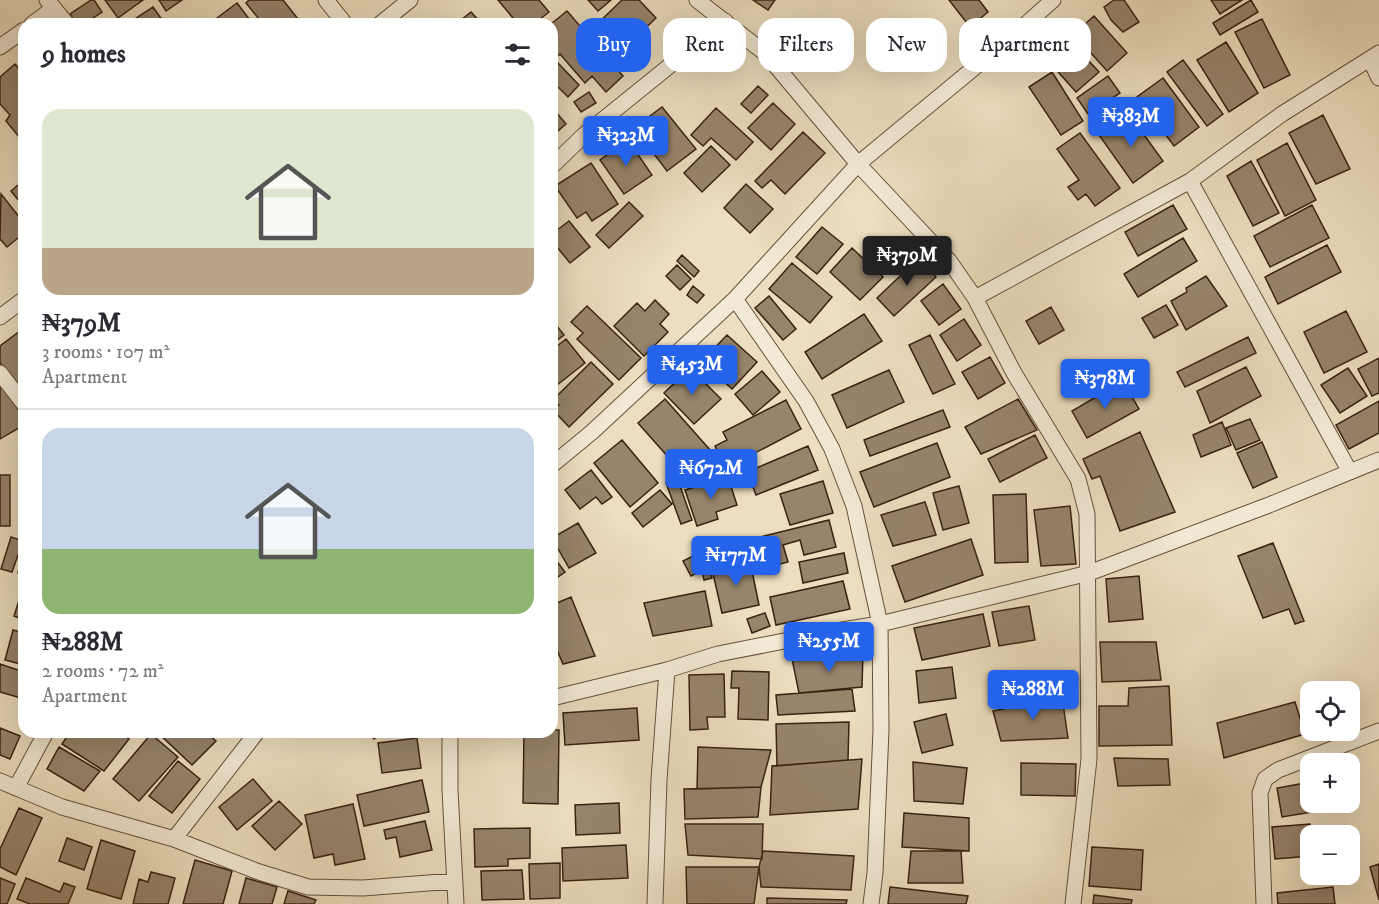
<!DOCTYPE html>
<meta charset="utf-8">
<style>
:root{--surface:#fff;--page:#f7f7f7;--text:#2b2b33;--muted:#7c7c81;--line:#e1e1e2;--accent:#2563eb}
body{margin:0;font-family:"IM FELL DW Pica",serif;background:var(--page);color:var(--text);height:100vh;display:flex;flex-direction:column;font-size:22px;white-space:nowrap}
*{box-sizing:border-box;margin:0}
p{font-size:20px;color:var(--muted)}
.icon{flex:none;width:33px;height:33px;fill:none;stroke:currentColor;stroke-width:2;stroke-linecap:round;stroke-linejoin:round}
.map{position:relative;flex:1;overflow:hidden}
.side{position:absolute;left:18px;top:18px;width:540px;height:720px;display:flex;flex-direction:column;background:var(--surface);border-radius:18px;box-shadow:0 6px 24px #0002}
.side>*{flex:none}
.top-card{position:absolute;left:576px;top:18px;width:570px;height:54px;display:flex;gap:12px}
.fabs{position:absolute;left:1300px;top:681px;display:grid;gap:12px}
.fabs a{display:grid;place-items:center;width:60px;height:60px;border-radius:12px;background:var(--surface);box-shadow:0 6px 24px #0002;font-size:30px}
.price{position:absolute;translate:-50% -51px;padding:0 14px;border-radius:6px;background:var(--accent);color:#fff;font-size:20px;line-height:39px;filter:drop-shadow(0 2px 3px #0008)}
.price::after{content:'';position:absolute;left:50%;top:36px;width:18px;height:14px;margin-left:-9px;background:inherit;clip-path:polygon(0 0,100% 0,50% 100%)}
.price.on{background:#222;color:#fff}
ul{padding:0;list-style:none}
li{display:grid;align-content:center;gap:12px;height:318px;padding:0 24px}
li+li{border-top:2px solid var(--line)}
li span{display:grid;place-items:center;height:186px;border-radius:18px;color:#555}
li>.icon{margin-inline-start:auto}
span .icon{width:108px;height:108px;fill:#fffc;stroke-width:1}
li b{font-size:26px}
h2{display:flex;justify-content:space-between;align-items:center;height:72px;padding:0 24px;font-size:26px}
.tag{padding:0 21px;border-radius:18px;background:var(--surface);box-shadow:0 6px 24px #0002;font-size:21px;line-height:54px}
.tag.on{background:var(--accent);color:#fff}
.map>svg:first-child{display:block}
.building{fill:#97846b;stroke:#3a2212;stroke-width:1.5}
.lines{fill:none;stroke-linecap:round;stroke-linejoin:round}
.street-casing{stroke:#66513d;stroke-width:17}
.street{stroke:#f3ead5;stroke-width:15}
</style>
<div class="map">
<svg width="1379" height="904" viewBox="0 0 1379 904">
<rect width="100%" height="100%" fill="#ecdebe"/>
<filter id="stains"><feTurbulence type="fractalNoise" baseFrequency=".00333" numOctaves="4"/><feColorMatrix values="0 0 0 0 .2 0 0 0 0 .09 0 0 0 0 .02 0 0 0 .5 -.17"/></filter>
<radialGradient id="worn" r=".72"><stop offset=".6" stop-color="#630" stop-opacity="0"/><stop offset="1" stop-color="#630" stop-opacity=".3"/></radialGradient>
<!-- building -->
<path class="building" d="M91 0H94L102 12 84 24H76L70 14Z
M105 0H143L118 18Z
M159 0H182L166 11Z
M249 0H283L302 24H263L246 3Z
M498 0H539L549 12 534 24H518Z
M588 0H611L598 11Z
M622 0H639L656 18 627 46 637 56 625 67 590 31Z
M753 0H775L768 10Z
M949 0H979L988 12 970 27Z
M1114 0H1124L1139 22 1123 32 1111 20 1104 7Z
M1211 0H1242L1220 14Z
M1251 0 1258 12 1220 35 1213 23Z
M237 3 253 24H209Z
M153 7 165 24H127Z
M567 11 623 76 606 92 592 76 585 83 560 54 552 61 551 24Z
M471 12 482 24H456Z
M1094 16 1127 53 1107 71 1074 34Z
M1262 19 1290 75 1264 88 1235 32Z
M1066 36 1099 72 1076 92 1043 55Z
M1226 42 1258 93 1229 112 1197 60Z
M1183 60 1223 114 1207 126 1167 72Z
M557 62 579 85 568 97 552 81V67Z
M15 64 24 75V143L6 121 10 115 0 104V77Z
M1052 72 1083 121 1061 135 1029 87Z
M1108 76 1120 93 1088 114 1077 98Z
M1163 78 1199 127 1174 146 1137 97Z
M758 86 768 95 751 113 741 104Z
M589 92 596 103 581 112 574 102Z
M773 103 795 124 771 150 748 128Z
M662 107 696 149 667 171 634 128Z
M716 108 753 142 736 160 711 138 703 146 691 135Z
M556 112 566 124 552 136V116Z
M1129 114 1163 161 1133 183 1099 135Z
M1323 115 1350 169 1316 184 1289 133Z
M803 132 825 153 785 194 771 180 762 188 755 181Z
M1080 133 1120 188 1095 206 1086 194 1078 200 1068 187 1079 180 1057 149Z
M628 140 652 175 624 194 600 160Z
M1287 143 1316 200 1285 216 1257 160Z
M711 146 730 165 702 192 684 173Z
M1251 161 1279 213 1253 226 1227 176Z
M591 163 618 204 592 221 586 212 577 218 555 186Z
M24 180V207L11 191Z
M746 184 773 209 750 233 724 208Z
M1 194 24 223V233L7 247 0 239Z
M629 202 643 216 609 248 596 235Z
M1173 205 1187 229 1138 256 1125 232Z
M1312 205 1329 238 1270 267 1254 236Z
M569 221 590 247 570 263 552 241V234Z
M822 227 843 244 817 274 796 257Z
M1183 238 1197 261 1138 297 1124 274Z
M1327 245 1341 272 1278 304 1265 277Z
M852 248 883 277 860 300 830 272Z
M682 255 699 271 694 277 677 261Z
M919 258 936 277 894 316 877 298Z
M792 263 832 297 810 323 769 289Z
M677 265 691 279 680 290 666 276Z
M1206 276 1227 306 1186 330 1171 301 1187 292 1186 288Z
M943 284 961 309 939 325 921 301Z
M693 286 704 295 697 303 687 295Z
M769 296 796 329 783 340 755 308Z
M655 300 669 314 660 324 668 332 644 356 614 326 637 303 645 311Z
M1166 305 1178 325 1154 338 1142 318Z
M587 306 641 358 619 380 577 339 583 333 571 322Z
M1051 307 1064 330 1039 344 1026 321Z
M1346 311 1367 352 1324 373 1304 332Z
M864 314 882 341 822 379 805 352Z
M964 319 981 345 957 361 940 335Z
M553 321 564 335 552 344V322Z
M24 328V394L0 363V346Z
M727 335 757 362 732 389 702 361Z
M930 335 955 384 933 394 909 345Z
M1248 337 1256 353 1185 387 1177 372Z
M566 339 585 363 552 389V369L557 365 552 359V350Z
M990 357 1005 383 978 399 962 372Z
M1379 358V393L1372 396 1358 369Z
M591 362 613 384 569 427 553 410 559 405 553 400Z
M1246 367 1261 396 1210 423 1197 391Z
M690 368 721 399 694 424 664 393Z
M1348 368 1367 396 1340 413 1321 385Z
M889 370 904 402 847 428 832 395Z
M762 371 780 392 753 415 735 394Z
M1123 381 1139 409 1087 438 1072 411Z
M0 382 24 418V425L0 439Z
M665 399 711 451 684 475 638 423Z
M1018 399 1037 430 981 454 965 427Z
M786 400 801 429 726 468 715 446 727 440 723 432Z
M1379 401V433L1349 449 1336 425Z
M943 410 950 427 870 456 864 440Z
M1250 419 1260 440 1236 450 1226 428Z
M1222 422 1231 445 1201 457 1193 435Z
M1140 432 1175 512 1120 531 1100 476 1092 479 1083 459Z
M1035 435 1047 458 1000 482 988 459Z
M622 440 658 483 630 507 594 463Z
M1262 442 1277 477 1253 488 1237 453Z
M937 443 950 477 874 507 860 472Z
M808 446 818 470 756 495 747 472Z
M712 466 715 473 680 486 692 520 681 524 666 483Z
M591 470 612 497 602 504 596 497 580 509 565 490Z
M0 475H10V526H0Z
M728 477 737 505 716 512 718 519 697 526 685 490Z
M823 481 833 513 790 525 780 494Z
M959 486 969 523 943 530 933 493Z
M660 490 672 504 643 527 632 513Z
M1026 494 1028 562 995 563 993 495Z
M925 502 936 535 893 546 881 515Z
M1070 506 1076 564 1041 566 1034 510Z
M829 520 836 547 804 555 800 540 783 545 788 562 757 570 754 555 709 566 712 578 704 580 699 558 749 545 748 540Z
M578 523 596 553 569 568 552 538Z
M11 537 23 541 12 572 1 569Z
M971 539 983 575 905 602 892 566Z
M1273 543 1304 621 1295 624 1289 609 1263 618 1238 556Z
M844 553 848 573 803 583 799 562Z
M552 555 565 572 552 581Z
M693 556 701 571 691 576 683 561Z
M21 560H24V575L18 573Z
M750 561 759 605 722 613 712 569Z
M1139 576 1143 619 1109 622 1106 579Z
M843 581 850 609 776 625 770 597Z
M24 585V620L14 616Z
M705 591 712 626 653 636 644 603Z
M571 597 595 656 563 664 552 638V605Z
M1029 606 1035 640 999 646 992 612Z
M765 613 770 626 752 633 747 619Z
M983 614 990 646 922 660 914 628Z
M13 630 24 633V665L5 660Z
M1100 642H1156L1161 680 1102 682Z
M863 653 862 687 799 693 792 659Z
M0 664 24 672V699L0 692Z
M952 667 956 698 919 703 916 671Z
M732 671 769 672 768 720 738 719 739 688H731Z
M724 674 725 717H707L708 729 690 730 689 675Z
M1169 686 1172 745 1099 746V706H1128L1129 688Z
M852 689 855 711 778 715 776 695Z
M1062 697 1068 738 1001 741 993 711Z
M1295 702 1305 734 1224 758 1217 723Z
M637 708 639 740 565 745 563 713Z
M946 714 953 745 922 753 914 722Z
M849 722 848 760 777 766 776 724Z
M0 728 20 736 10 759 0 755Z
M552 730H559L558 804 523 803 524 732H552Z
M70 732H118L129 739 104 771 62 744Z
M157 732H205L216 741 192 765Z
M368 732H383L374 739Z
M151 734 178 757 139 801 113 779Z
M417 738 421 768 382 773 378 743Z
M59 747 100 771 84 791 47 769Z
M698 747 771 750 761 787 697 789Z
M1114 758 1168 759 1170 785 1118 786Z
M862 759 858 809 770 815 772 766Z
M178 761 200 779 172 813 149 796Z
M913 762 967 768 963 804 914 801Z
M1021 763 1076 764 1075 796 1021 795Z
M253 779 272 801 237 830 219 807Z
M422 780 429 812 364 826 357 795Z
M1311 782V802H1329L1331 809 1282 817 1277 788Z
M761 787 758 817 685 819 684 789Z
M279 801 302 824 275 850 252 826Z
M619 803 620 833 576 835 575 805Z
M353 804 365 859 335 865 333 854 314 858 305 815Z
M19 808 42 818 16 875 0 867V849Z
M904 813 969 818V851L902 847Z
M425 821 432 850 400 857 396 837 386 839 384 830Z
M685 824H763L762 859 688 855Z
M1310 824 1311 856 1275 859 1272 827Z
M530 828V858L508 859V866L475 867 474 829Z
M67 838 92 847 84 870 59 861Z
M101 840 135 851 121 899 87 889Z
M626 845 628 878 563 881 562 848Z
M1092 847 1143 850 1141 890 1089 886Z
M763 851 854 856 851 890 761 887 759 867Z
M911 851H961L963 883H908Z
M195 860 232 871 223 904H183Z
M560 863V898L530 899 529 864Z
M1379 864V900L1370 867Z
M686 867H759L754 904H687Z
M522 870 524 899 482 900 481 871Z
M151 872 175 878 168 904H133L139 879 148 882Z
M0 878 15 884 7 904H0Z
M26 878 60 892 64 883 75 887 68 904H30L17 899Z
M246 878 277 887 272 904H239Z
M890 887 968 896 966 904H888Z
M1333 887 1335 904H1278L1277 893Z
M288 891 316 900 314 904H284Z
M1094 895 1132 900 1131 904H1093Z
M767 898 847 900 846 904H767Z"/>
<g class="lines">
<!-- street casing -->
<g class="street-casing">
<path id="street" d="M47 0 67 24
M326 0 345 24
M697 0 765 53 858 164 950 262 975 298 1014 373 1078 479 1087 514 1089 759 1073 904
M32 24 54 8
M380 24 410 0
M0 47 24 30
M1370 59 1379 78
M552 166 584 135 725 21
M1190 181 1350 472
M975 298 1190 181 1282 114 1379 53
M735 299 806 401 832 449 854 506 880 624 881 730 875 873 871 904
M0 317 24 299
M0 373 24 404
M552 465 592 432 735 299 858 164 1015 34 1053 0
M552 698 667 670 718 654 830 632 880 624 1089 573 1269 505 1379 460
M452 732 450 736V790L456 904
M0 781 62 807 174 839 257 732
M16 788 46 732
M174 839 259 872 308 887 363 888 454 881
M655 904 659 780 667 670
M1264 904 1260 793 1265 779 1278 770 1379 731"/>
</g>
<!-- street -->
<use href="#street" class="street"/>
</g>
<rect width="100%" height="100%" filter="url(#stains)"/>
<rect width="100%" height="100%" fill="url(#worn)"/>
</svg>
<div class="fabs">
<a><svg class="icon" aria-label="locate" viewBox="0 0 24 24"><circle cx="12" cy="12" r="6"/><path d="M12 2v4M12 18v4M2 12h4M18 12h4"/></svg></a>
<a>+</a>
<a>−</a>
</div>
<b class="price" style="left:1131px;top:148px">₦383M</b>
<b class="price" style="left:626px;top:167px">₦323M</b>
<b class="price on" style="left:907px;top:287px">₦379M</b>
<b class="price" style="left:692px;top:396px">₦453M</b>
<b class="price" style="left:1105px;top:410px">₦378M</b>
<b class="price" style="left:711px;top:500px">₦672M</b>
<b class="price" style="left:736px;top:587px">₦177M</b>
<b class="price" style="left:829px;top:673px">₦255M</b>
<b class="price" style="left:1033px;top:721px">₦288M</b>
<div class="top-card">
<a class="tag on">Buy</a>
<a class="tag">Rent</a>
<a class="tag">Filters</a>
<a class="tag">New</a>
<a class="tag">Apartment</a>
</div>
<section class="side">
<h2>9 homes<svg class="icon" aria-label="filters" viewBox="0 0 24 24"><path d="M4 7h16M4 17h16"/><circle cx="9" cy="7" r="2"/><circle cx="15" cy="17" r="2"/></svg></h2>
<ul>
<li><span style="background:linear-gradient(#dfe7d0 75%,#b9a48a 0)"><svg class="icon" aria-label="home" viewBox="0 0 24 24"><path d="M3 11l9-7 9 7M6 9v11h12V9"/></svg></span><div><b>₦379M</b><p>3 rooms · 107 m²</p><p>Apartment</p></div></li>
<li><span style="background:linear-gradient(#c9d6e8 65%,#8fb573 0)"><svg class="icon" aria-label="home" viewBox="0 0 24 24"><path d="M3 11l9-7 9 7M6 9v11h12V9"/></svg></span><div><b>₦288M</b><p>2 rooms · 72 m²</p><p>Apartment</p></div></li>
</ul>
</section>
</div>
